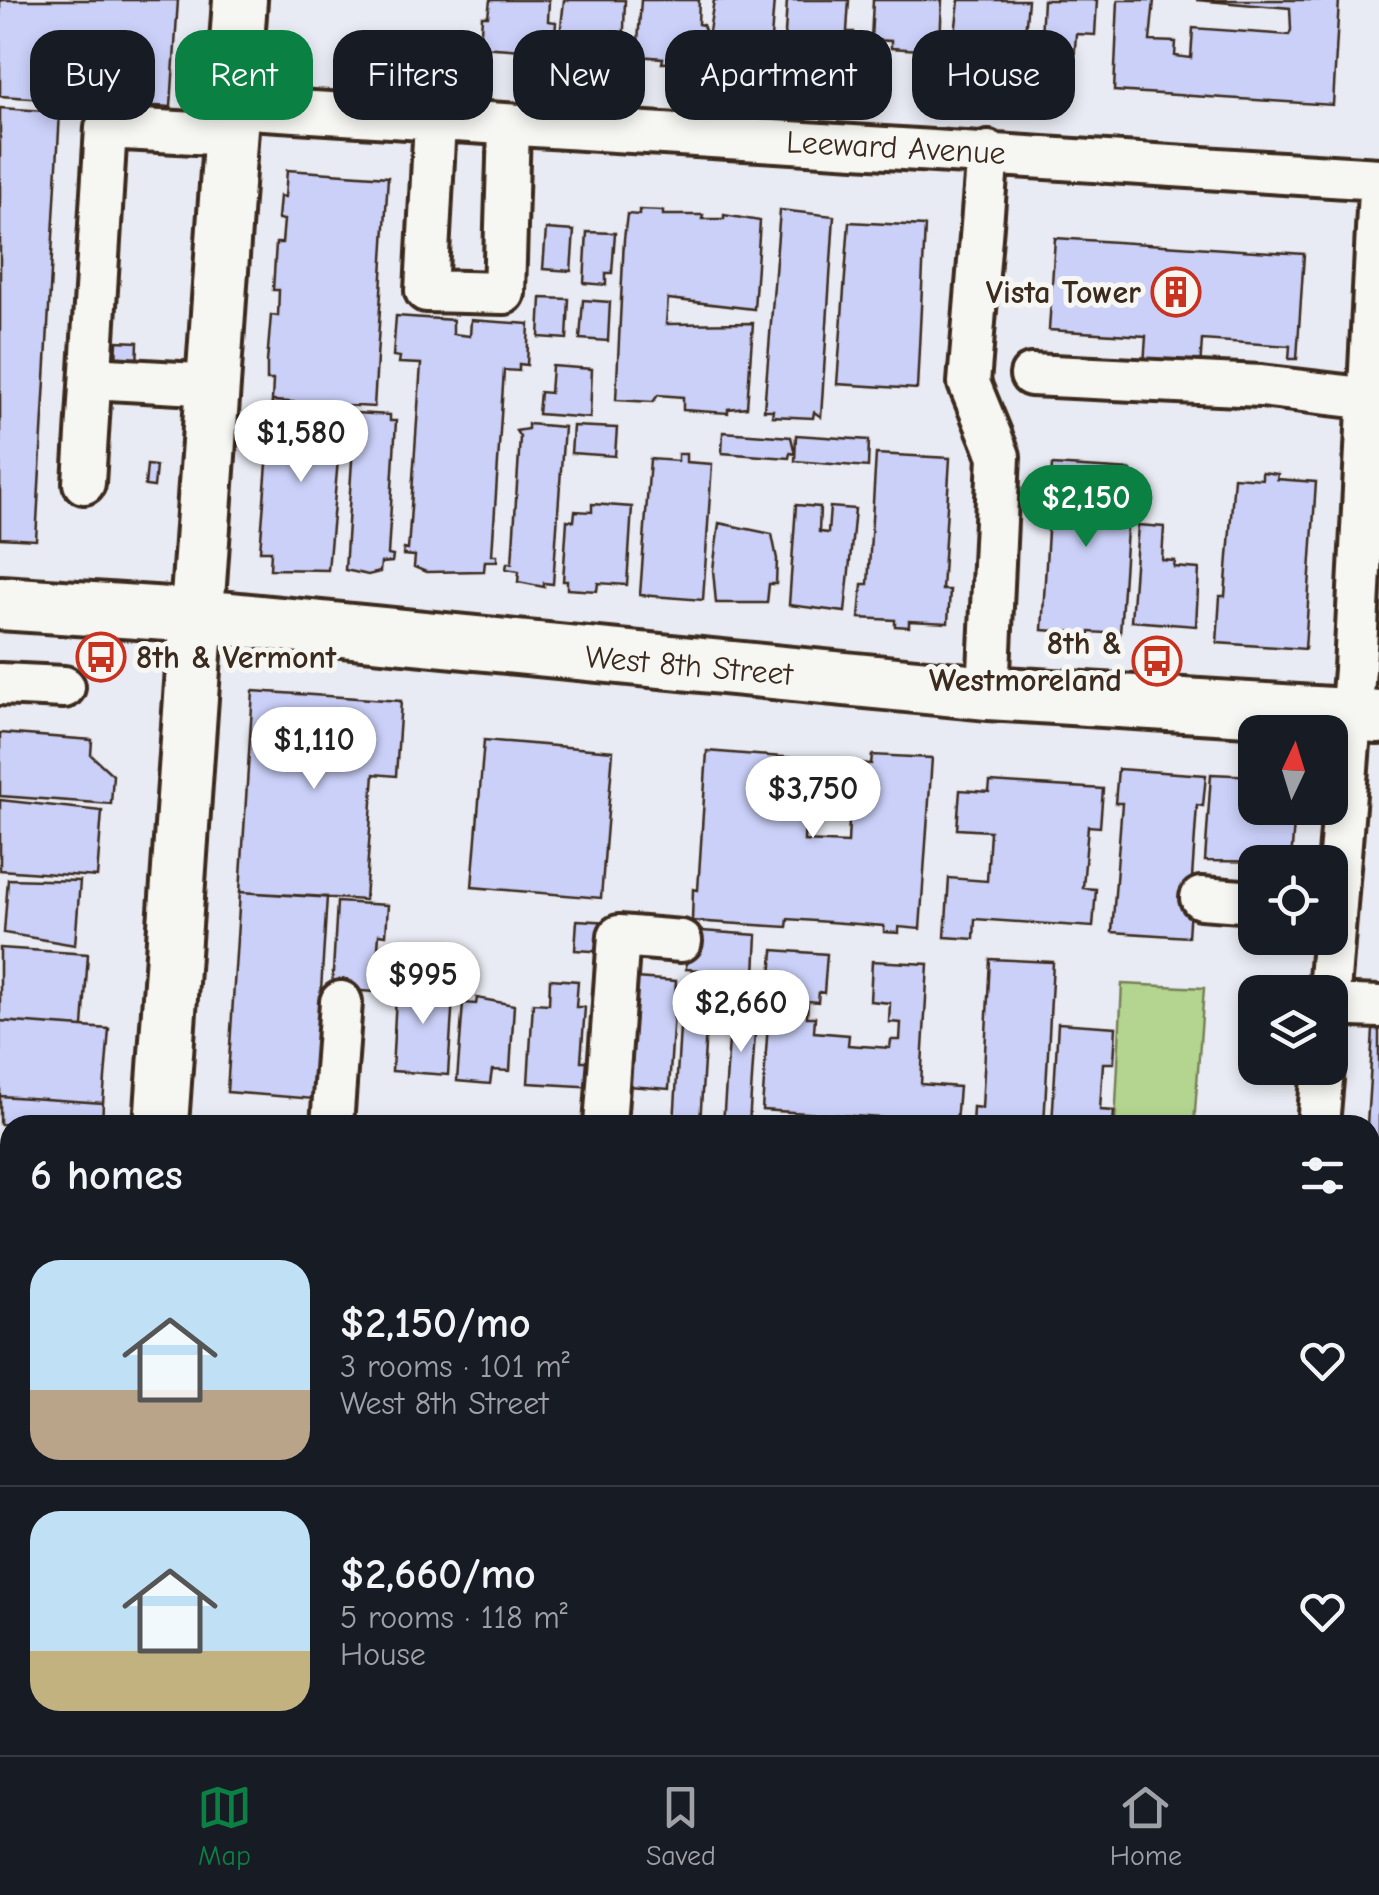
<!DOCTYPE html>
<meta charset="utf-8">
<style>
:root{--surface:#171b24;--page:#20242c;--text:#f1f3f6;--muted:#9ea1a6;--line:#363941;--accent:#0b8043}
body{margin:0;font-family:"Comic Neue",sans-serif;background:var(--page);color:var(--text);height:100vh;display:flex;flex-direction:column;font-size:38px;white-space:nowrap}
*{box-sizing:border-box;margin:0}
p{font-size:32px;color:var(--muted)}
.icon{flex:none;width:55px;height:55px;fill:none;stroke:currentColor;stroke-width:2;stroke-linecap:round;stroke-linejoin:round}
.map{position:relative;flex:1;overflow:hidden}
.details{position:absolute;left:0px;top:1115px;width:1380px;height:640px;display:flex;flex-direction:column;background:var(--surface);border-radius:30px 30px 0 0;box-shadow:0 5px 15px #0003}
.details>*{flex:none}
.banner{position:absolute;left:30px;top:30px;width:1320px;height:90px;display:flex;gap:20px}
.needle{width:65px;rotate:4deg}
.controls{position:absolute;left:1238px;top:715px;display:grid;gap:20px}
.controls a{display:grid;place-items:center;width:110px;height:110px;border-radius:20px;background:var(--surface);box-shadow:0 5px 15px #0003;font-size:50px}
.price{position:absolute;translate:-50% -85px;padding:0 22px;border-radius:35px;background:#fff;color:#222;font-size:32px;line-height:65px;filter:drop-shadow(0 2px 5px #0008)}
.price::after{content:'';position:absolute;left:50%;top:60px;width:30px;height:22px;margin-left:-15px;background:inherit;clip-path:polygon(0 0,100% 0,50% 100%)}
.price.current{background:var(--accent);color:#fff}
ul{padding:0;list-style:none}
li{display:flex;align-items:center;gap:30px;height:250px;padding:0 30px}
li+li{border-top:2px solid var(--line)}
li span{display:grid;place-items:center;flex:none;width:280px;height:200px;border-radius:30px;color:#555}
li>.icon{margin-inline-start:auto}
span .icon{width:120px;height:120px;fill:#fffc;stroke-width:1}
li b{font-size:42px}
h2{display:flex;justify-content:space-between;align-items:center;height:120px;padding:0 30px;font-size:42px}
.pill{padding:0 35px;border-radius:30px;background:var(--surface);box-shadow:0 5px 15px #0003;font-size:35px;line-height:90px}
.pill.current{background:var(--accent);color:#fff}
.tab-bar{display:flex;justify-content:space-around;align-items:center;height:140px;border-top:2px solid var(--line);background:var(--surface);font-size:28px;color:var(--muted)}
.tab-bar a{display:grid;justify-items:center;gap:5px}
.tab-bar .current{color:var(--accent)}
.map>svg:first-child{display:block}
.green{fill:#b3d58f;stroke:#778056;stroke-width:2.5}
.building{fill:#cad0f8;stroke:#3b2a1e;stroke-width:2.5;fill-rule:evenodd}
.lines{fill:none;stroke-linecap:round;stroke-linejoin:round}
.minor-casing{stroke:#3b2a1e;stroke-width:48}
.major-casing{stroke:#3b2a1e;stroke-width:60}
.minor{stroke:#f6f6f2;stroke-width:40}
.major{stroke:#f6f6f2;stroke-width:52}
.labels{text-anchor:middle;stroke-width:10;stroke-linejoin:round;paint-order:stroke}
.street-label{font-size:32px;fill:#3b2a1e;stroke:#f6f6f2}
.poi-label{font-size:32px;font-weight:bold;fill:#3b2a1e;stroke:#f6f6f2;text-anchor:end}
</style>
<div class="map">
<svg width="1379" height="1755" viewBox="0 0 1379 1755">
<rect width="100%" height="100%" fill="#e9ebf4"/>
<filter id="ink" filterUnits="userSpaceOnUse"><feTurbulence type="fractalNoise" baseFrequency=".01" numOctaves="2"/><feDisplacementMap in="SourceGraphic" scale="20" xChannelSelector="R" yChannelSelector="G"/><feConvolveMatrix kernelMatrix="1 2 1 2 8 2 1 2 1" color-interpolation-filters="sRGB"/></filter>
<g filter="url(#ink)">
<!-- green -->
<path class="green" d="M1122 984 1204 988 1194 1125H1115Z"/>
<!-- building -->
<path class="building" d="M0 0H178L171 107 0 96Z
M490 0H549L548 21 556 22 554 52 480 47 482 16H488Z
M564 0H625L623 58 558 54Z
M641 0H699L698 24 703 25 706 33 704 62 662 63 663 58 637 56Z
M714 0H774L771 39H778L776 66 748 64 747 71 733 70 734 63 704 62Z
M787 0H849L847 32H854L852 73 825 71V77L811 76V69L783 67Z
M873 0H942L940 44 920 42V50L891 48V41L871 40Z
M959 0H1028L1021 81 1009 80V84L976 78V82L950 77Z
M1043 0H1097L1095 35 1076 34 1073 78 1039 75Z
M1118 0H1154L1150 41 1176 42 1175 56 1191 58 1193 28 1289 35 1291 30 1290 8 1196 0H1339L1333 105 1114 91Z
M0 108 60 112 36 540 0 538Z
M287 170 388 177 374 407 272 401 273 380H267V362L271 315 278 316 279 290H273L276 243H282L284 220 278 219 280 196 285 197Z
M639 210 663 211V215H703L702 219H724V215L760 221 754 309 668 299 666 324 753 323 747 407 728 409V413L683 410V397L658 395 653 402 616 400 624 239 627 214 639 215Z
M780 210 834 216 821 417 814 412 813 418 772 416 773 410H764Z
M849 222 925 226 917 389 837 384Z
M546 229 574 231 571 271 543 269Z
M587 232 615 233 612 273H606V285L584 283Z
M1055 238 1304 254 1297 359H1289L1290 346 1202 340 1200 369 1144 365 1146 336 1049 330Z
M541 298 569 299 567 339 539 337Z
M583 300 610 302 608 341 580 339Z
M396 316 453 320V334L470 336 471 320 529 324 527 365 519 364V371L504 370 492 555H497V561H485L484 571 426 572 414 567 415 556 403 555 404 549 408 550 421 364 399 363 400 357 393 356Z
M117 341 138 342 137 368 116 363Z
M552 366 592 369 590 418 538 414 540 392 550 393Z
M272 401 343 405 328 570 270 569 271 551H260Z
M355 413 390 415V421H396L388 555 393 556 392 562 381 563 380 572 368 575 345 570Z
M528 424 564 427 553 584 544 583V587L518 582 519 571 506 569 507 563H512L520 437 516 431 528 429Z
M573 426 617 428 615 456 571 453Z
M723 432 791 437 795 454 790 453 789 458 722 453Z
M796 435 869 440 868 467 795 461Z
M678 454H686V462L712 464 703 600 640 595 650 459 678 461Z
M876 454 950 458 942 590H950L948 623 909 621V627L895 626V620L859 618 862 584H868Z
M147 465 156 466 154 487 145 486Z
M1052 465 1131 470 1120 634 1090 632 1089 640 1072 639V632L1042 630Z
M1262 472 1278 474 1277 479 1316 482 1305 649 1217 643 1220 596H1225L1234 477 1262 479Z
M592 504 632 507 627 585 598 583 597 591 567 589V581H563L567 520 574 521 575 511 592 512Z
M796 505 820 507 819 532 828 533 830 507 855 509 845 612 789 605Z
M719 523 772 534 777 559 776 584H769L767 603H716L713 570Z
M1138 525 1164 527 1162 560 1175 561 1174 567 1199 569 1196 626 1131 621Z
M253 691 401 701 396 776 374 774 365 900 240 892Z
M0 733 92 740 91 755 113 775 111 804 0 796Z
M484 740 613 751 601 898 472 887Z
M707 751 871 764 872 755 932 758 920 929 899 927V933L884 932V926L788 919 787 927 692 921 693 889 698 890ZM806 793 850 795 848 843 804 841Z
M1118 769 1206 775 1203 806 1197 805 1188 937 1112 932 1122 803H1115Z
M1211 774 1255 776V808H1295L1291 862 1205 861Z
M990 782 1103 789 1100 827 1088 826 1083 888 1096 889 1093 927 975 919 974 939 945 937 949 878 987 881 990 831 957 829 960 790 989 792Z
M0 800 102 811 97 877 0 870Z
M8 879 80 881 75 945 4 933Z
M240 892 327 897 314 1099 227 1092Z
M337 902 388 905 386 935 379 934 375 992 332 989Z
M577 920 611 922 609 952 575 950Z
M688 930 757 935 755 974 686 969Z
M0 948 88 954 83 1027 0 1021Z
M773 950 827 954 824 993 819 992 818 1002 808 1001 807 1017H815L814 1032 849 1035 848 1045 890 1048 891 1040H900L901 1023 889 1022 890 1003 870 1001 872 961 928 964 921 1084 959 1087 956 1123 762 1110Z
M990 959 1053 962 1044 1125H972L973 1107 982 1108Z
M397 977 418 978 417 993H430L431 979 454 980 448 1075 392 1071Z
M621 977 676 981 669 1089 614 1085Z
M550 979 578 981 576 1007H585L581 1061H598L597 1087 528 1083 533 1003 549 1004Z
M683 980 709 982 700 1124 674 1123Z
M733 984 758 986 749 1125 723 1124Z
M477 998 514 1005 510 1071 492 1070 490 1084 457 1081 463 1003 476 1004Z
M0 1021 109 1029 103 1103 0 1096Z
M1058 1023 1116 1027 1114 1063H1103L1100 1110 1114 1111 1113 1125H1052Z
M1373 1030H1379V1151H1370L1367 1125Z
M0 1096 103 1103 102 1125 0 1124Z
M0 1149H10V1172L0 1171Z
M0 1171 10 1172V1322H0L8 1201H0Z
M0 1322H10V1398L0 1397Z
M1370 1356 1379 1357V1399L1370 1398Z
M0 1397 10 1398V1452L0 1451Z
M1370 1417 1379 1418V1458H1370Z
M1370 1558H1379V1661L1370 1660Z
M0 1635H10V1712L0 1711Z
M0 1716H10V1745H40V1755H0Z
M187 1745H492L491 1755H187Z
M622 1745H707L706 1749 738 1751V1755H621Z
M755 1745 812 1748 811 1755H754Z
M968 1745H1124L1123 1755H968Z
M1124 1745H1204L1218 1755H1123Z"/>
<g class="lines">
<!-- minor casing -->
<g class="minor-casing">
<path id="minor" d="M233 107 1379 179
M435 122 426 291 504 293 509 127
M988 152 969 383 999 456 988 693
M1031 375 1261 386 1371 399
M91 378 215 385
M84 483 106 128 231 135
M0 684 64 687
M1201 898 1255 902
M1329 992 1355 669 1379 190
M1330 1005 1379 1007
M332 1125 341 1002
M605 1125 619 936 681 941
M1318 1125 1323 1068
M1370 1211H1379
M1370 1499H1379
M0 1502 10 1503
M0 1591 10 1592
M1370 1702 1379 1703
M923 1745 932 1755
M1279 1755 1280 1745"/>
</g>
<!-- major casing -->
<g class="major-casing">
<path id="major" d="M0 603 199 616 988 693 1379 717
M161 1125 240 0
M119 1755 120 1745"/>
</g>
<!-- minor -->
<use href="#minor" class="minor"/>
<!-- major -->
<use href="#major" class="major"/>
</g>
</g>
<!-- icons -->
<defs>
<g id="building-ring" transform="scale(2.5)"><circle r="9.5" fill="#f6f6f2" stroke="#c8321e" stroke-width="1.5"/><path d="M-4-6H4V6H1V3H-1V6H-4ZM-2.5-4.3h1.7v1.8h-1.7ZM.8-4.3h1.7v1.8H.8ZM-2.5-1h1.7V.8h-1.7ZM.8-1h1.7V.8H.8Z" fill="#c8321e"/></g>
<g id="bus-ring" transform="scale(2.5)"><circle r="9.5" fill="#f6f6f2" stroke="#c8321e" stroke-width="1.5"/><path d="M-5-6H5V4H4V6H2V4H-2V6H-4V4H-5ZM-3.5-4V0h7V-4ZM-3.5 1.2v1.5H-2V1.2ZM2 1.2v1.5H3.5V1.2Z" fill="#c8321e"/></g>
</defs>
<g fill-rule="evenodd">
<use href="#building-ring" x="1176" y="292"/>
<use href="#bus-ring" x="101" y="657"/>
<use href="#bus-ring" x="1157" y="661"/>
</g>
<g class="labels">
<!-- street labels -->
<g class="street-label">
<text transform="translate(896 147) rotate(3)" y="11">Leeward Avenue</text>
<text transform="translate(689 665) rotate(5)" y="11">West 8th Street</text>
</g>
<!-- poi labels -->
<g class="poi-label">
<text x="1141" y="303">Vista Tower</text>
<text x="1122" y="654">8th &amp;<tspan x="1122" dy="37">Westmoreland</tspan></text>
<text x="136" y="668" text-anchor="start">8th &amp; Vermont</text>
</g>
</g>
</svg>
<div class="controls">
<a><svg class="needle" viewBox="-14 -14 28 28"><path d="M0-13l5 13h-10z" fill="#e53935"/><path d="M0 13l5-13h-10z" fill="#9ea1a6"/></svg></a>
<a><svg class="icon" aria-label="locate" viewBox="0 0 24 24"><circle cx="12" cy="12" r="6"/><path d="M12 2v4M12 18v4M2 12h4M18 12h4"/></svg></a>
<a><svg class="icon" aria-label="layers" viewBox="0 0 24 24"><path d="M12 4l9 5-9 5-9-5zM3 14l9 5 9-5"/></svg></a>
</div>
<b class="price" style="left:301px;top:485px">$1,580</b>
<b class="price current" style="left:1086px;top:550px">$2,150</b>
<b class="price" style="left:314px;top:792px">$1,110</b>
<b class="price" style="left:813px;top:841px">$3,750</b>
<b class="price" style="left:423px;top:1027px">$995</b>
<b class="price" style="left:741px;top:1055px">$2,660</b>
<div class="banner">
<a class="pill">Buy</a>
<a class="pill current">Rent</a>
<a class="pill">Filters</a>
<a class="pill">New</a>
<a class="pill">Apartment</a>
<a class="pill">House</a>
</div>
<section class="details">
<h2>6 homes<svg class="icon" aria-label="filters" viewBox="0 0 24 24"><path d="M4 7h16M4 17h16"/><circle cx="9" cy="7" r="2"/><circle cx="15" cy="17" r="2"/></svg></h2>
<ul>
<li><span style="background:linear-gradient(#bfe0f5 65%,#b9a48a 0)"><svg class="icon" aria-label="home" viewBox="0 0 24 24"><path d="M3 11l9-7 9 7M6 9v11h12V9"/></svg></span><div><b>$2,150/mo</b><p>3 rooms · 101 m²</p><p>West 8th Street</p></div><svg class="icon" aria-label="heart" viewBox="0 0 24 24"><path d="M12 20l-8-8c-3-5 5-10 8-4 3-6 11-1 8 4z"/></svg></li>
<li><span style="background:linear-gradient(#bfe0f5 70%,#c2b280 0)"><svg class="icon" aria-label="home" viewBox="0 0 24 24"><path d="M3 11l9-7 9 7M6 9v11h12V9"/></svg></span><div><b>$2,660/mo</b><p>5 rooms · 118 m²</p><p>House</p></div><svg class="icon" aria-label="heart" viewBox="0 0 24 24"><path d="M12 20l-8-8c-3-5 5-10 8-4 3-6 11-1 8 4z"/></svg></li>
</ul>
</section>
</div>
<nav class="tab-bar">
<a class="current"><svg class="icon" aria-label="map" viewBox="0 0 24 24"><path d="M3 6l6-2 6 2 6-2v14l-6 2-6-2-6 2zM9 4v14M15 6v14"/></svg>Map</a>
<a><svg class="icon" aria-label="saved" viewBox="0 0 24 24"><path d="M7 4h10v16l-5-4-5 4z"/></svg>Saved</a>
<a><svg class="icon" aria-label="home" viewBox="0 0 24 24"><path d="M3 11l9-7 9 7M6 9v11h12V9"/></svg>Home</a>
</nav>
